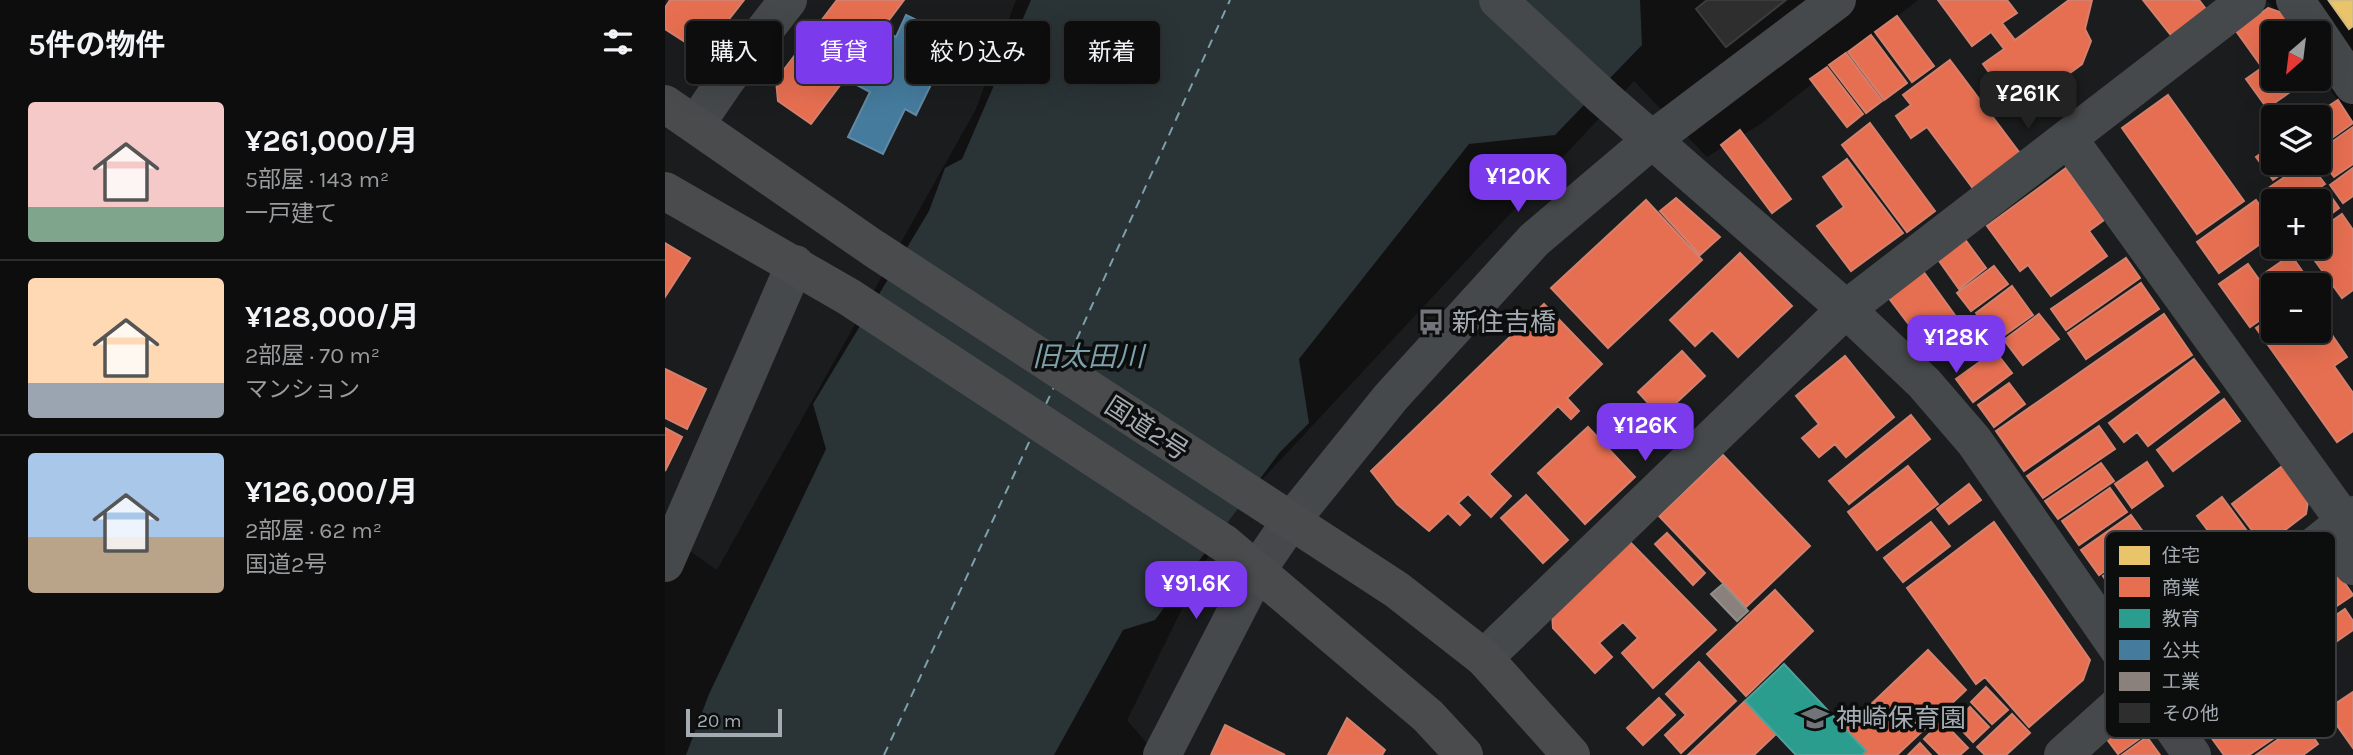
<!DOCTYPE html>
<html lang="ja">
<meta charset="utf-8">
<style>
:root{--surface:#0d0d0e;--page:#1b1b1c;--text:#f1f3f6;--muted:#9a9c9e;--line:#2d2d2e;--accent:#7c3aed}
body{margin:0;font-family:Karla,"Noto Sans JP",sans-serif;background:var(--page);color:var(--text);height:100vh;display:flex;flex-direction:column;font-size:26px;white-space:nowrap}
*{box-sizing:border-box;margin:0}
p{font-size:23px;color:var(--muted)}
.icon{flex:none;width:38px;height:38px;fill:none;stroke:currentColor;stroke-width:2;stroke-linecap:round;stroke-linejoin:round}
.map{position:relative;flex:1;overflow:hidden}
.drawer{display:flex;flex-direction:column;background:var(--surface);width:665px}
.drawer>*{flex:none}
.guide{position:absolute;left:21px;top:21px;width:665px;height:63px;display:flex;gap:14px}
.needle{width:46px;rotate:208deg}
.buttons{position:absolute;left:1596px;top:21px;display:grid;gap:14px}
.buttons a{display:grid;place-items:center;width:70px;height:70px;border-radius:7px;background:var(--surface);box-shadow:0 7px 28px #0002,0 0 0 2px var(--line);font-size:35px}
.scale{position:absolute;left:21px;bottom:18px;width:96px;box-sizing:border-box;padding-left:7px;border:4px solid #a4abb2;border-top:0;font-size:19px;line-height:24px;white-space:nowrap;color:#a4abb2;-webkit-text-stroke:5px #0c0d0d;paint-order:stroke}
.price{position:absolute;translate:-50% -60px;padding:0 16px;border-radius:14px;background:var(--accent);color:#fff;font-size:23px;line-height:46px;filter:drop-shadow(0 2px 4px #0008)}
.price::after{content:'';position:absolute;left:50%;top:42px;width:21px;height:16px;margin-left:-10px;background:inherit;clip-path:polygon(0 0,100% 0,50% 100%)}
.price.active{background:#222;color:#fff}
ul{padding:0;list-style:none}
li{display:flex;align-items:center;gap:21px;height:175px;padding:0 28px}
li+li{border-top:2px solid var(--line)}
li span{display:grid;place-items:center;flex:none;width:196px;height:140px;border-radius:7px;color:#555}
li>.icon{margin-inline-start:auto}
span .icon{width:84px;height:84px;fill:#fffc;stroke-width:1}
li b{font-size:30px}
h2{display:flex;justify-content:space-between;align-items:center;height:84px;padding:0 28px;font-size:30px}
.pill{padding:0 24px;border-radius:7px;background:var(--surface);box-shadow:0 7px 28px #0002,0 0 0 2px var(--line);font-size:24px;line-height:63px}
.pill.active{background:var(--accent);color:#fff}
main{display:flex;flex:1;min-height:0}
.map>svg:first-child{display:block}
.built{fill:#1b1c1d;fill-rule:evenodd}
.water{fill:#2a3336}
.homes{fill:#e9c46a;stroke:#d4bc80;stroke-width:2}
.shops{fill:#e76f51;stroke:#d3816e;stroke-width:2}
.schools{fill:#2a9d8f;stroke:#4fa19a;stroke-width:2}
.public{fill:#457b9d;stroke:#6289a3;stroke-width:2}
.industry{fill:#8a817c;stroke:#928e8c;stroke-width:2}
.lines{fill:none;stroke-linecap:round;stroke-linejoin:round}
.ferry{stroke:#7da0aa;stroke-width:2;stroke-dasharray:9 7;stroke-linecap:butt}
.building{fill:#2e2e2f;stroke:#3a3c3e;stroke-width:2}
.minor{stroke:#46494b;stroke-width:38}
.highway{stroke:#494b4c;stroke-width:38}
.labels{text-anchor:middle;stroke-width:7;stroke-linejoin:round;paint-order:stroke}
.poi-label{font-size:26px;fill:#a4abb2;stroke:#0c0d0d;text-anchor:start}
.street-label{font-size:26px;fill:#a4abb2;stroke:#0c0d0d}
.water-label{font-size:28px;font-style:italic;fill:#7da0aa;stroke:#0c0d0d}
.key{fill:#0c0d0d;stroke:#3a3c3f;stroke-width:2}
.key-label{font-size:19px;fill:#a4abb2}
</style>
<main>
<section class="drawer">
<h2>5件の物件<svg class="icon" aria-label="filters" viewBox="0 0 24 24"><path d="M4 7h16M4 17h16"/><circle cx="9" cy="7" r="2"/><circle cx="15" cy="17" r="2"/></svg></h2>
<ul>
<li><span style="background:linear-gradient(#f6c9c9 75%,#7fa58c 0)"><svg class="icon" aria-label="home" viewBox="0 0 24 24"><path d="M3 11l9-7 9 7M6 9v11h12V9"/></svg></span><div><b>¥261,000/月</b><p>5部屋 · 143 m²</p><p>一戸建て</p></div></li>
<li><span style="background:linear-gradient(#ffd9b3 75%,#9aa5b1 0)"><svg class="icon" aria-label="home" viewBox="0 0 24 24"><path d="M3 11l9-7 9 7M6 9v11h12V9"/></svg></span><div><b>¥128,000/月</b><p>2部屋 · 70 m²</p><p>マンション</p></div></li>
<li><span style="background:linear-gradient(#a9c7e8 60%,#b9a48a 0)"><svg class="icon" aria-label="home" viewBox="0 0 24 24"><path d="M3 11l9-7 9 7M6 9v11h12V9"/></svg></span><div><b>¥126,000/月</b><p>2部屋 · 62 m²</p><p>国道2号</p></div></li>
</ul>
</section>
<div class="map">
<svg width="1688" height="755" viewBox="0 0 1688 755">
<rect width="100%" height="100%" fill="#111112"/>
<!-- built -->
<path class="built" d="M0 0H351L311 109 52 570 0 534Z
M1253 0H1602L1626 33H1608V79H1654V73L1688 122V755H492L462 720 563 516 969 81 1042 157 1097 123ZM1608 117H1654V163H1608ZM1608 201H1654V247H1608ZM1608 285H1654V331H1608Z"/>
<!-- water -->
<path class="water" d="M366 0H975L977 45 890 135 804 144 634 359 644 423 615 452 490 620 458 630 389 755H21L44 694 161 449 148 404 264 211 280 168 297 159Z"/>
<!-- homes -->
<path class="homes" d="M1688 0V26L1684 29 1664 1Z"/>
<!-- shops -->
<path class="shops" d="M5 0H79L50 37 20 42 0 29V8Z
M172 0H239L146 124 113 101 111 80Z
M1273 0H1342L1352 13 1337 23 1350 40 1404 0H1427L1420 29 1426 41 1417 64 1364 103 1342 74 1331 82 1318 64 1339 49 1326 32 1307 46Z
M1478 0H1534L1547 17 1513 44Z
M1603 8 1621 14 1634 33H1608V53L1594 63 1571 31Z
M1232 16 1269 66 1247 82 1210 32Z
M1206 35 1242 83 1219 100 1183 52Z
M1181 53 1217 101 1201 113 1164 65Z
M1285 60 1357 156 1310 191 1262 127 1246 138 1231 116 1246 105 1238 95Z
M1608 60V79H1644L1602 108 1581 79Z
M1162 67 1198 114 1182 127 1145 79Z
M1503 95 1579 201 1532 234 1457 128Z
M1673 100 1688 123 1654 147V117H1647Z
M1205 123 1270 211 1242 232 1177 145Z
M1688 127V164L1669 177 1654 157V151Z
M1075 130 1126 199 1107 213 1056 145Z
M1608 145V163H1633L1608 180 1591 157Z
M1182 159 1238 233 1186 271 1152 226 1179 207 1158 177Z
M1640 163H1644L1660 184 1635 201 1608 204 1599 191Z
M1401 168 1439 220 1424 231 1442 256 1386 296 1363 265 1355 271 1322 226Z
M1688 168V196L1678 203 1665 185Z
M1661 189 1674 208 1654 223V201H1644Z
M1011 198 1055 237 1035 255 995 211Z
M981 200 1037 260 943 348 886 288Z
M1591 200 1608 224V235L1554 273 1532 242Z
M1677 214 1688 230V290L1677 298 1640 247H1654V230Z
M1299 238 1321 268 1294 289 1272 258Z
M0 243 25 258 0 297Z
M1075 253 1127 306 1073 357 1047 330 1030 346 1005 320Z
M1626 255 1640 275 1626 285H1608V291L1597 275Z
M1461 258 1475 278 1401 330 1386 309Z
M1583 264 1608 299V311L1585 327 1554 284Z
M1329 266 1343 284 1306 311 1292 293Z
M1258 271 1292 318 1258 343 1223 297Z
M1476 283 1494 309 1421 359 1403 333Z
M1347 286 1368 315 1331 341 1311 313Z
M879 304 937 364 902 398 914 411 906 419 893 406 824 474 846 496 826 517 803 494 793 503 805 515 795 525 783 513 764 531 732 504 706 471Z
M1374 314 1394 339 1358 365 1339 340Z
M1499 314 1527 355 1359 471 1331 431Z
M1608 316V331H1654V316L1682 357 1669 366 1688 393V431L1672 442 1591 328Z
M1017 351 1040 376 996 417 973 392Z
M1330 351 1347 373 1308 402 1291 379Z
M1180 356 1229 417 1181 457 1170 444 1154 457 1137 438 1154 424 1131 396Z
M1529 359 1554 392 1483 446 1472 432 1459 442 1444 423Z
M0 369 41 389 22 429 0 418Z
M1344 383 1360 404 1329 427 1313 405Z
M1559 399 1575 421 1508 471 1492 450Z
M1246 415 1265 439 1184 504 1164 481Z
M1434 426 1450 449 1378 498 1362 476Z
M923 427 970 477 920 524 873 473Z
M0 428 17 437 0 471Z
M1058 455 1145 546 1081 607 994 516Z
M1482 462 1498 486 1467 508 1450 484Z
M1436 463 1449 481 1393 519 1380 501Z
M1620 464 1644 495 1641 514 1599 546 1567 504Z
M1243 466 1273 504 1212 550 1183 512Z
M1304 484 1316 500 1284 524 1272 509Z
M1445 488 1462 512 1414 545 1397 521Z
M861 495 903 540 878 563 836 518Z
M1557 497 1596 550 1572 569 1532 516Z
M1466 515 1484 540 1434 575 1416 550Z
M1266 522 1285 546 1238 582 1219 558Z
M1329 522 1425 660 1418 680 1364 727 1320 677 1311 684 1242 588Z
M1002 533 1040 573 1028 585 990 544Z
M1491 540 1509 566 1456 603 1438 576Z
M964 541 1051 630 988 688 957 653 973 638 958 622 934 643 947 657 930 673 888 628 887 612Z
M1672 572 1688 595 1670 607 1654 584Z
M1110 590 1148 631 1081 696 1042 654Z
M1680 609 1688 621V630L1646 659 1633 641Z
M1263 650 1301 690 1232 755H1197L1201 751 1180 729Z
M1034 662 1071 701 1016 753 1000 735 1021 715 1001 694Z
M1649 662 1671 692 1638 715 1617 684Z
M1610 686 1634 721 1584 755H1559L1543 733Z
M1321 687 1343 710 1327 724 1306 702Z
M1688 692V748L1661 710Z
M994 698 1010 715 978 745 962 728Z
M1080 701 1111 734 1089 755H1023Z
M1305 707 1324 727 1308 742 1289 722Z
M1347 714 1365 733 1341 755H1320L1312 747Z
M682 718 720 750 717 755H663Z
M1277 721 1303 748 1295 755H1275L1259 739Z
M1638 722 1653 744 1638 755H1591Z
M560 725 620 755H546Z
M1458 726 1478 730 1481 734 1453 754 1441 738Z
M1482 737 1495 755H1457Z
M1255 743 1266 755H1243Z"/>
<!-- schools -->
<path class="schools" d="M1119 664 1201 751 1197 755H1131L1080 701Z"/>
<!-- public -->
<path class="public" d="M241 15 278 33 267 55 278 60 251 115 240 109 218 154 183 137 205 92 192 85 219 31 231 37Z"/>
<!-- industry -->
<path class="industry" d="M1058 584 1083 611 1072 621 1046 594Z"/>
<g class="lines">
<!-- ferry -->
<path class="ferry" d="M405 354 565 0
M381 404 389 387
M219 755 366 438"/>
</g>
<!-- building -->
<path class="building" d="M1042 0H1121L1061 47 1031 9Z"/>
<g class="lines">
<!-- minor -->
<path class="minor" d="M833 0 939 98 1181 309 1259 383 1309 441 1527 755
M1630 0 1653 33
M1654 35 1688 85
M31 124 61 80 123 0
M1403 138 1680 522
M1665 534 1688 566
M0 563 130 264
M819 658 1181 309 1582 0
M497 755 593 569 625 522 726 397 869 240 988 139 1172 0
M1398 755 1478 683 1688 515"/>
<!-- highway -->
<path class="highway" d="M0 104 208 248 732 590 819 658 906 755
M0 191 184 297 560 544 763 716 799 755"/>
</g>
<!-- icons -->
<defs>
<g id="bus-bare" transform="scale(2.1)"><path d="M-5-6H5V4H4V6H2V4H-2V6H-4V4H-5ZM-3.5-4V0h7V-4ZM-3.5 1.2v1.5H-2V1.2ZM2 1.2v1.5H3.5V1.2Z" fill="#71757a" stroke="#0c0d0d" stroke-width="2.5" paint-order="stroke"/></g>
<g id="school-bare" transform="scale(2.1)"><path d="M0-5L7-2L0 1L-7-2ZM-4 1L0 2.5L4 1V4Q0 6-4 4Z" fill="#71757a" stroke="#0c0d0d" stroke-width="2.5" paint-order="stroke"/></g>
</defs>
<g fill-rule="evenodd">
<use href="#bus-bare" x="766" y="322"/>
<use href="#school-bare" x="1150" y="718"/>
</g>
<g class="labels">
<!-- poi labels -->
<g class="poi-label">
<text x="787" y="331">新住吉橋</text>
<text x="1171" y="727">神崎保育園</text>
</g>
<!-- street labels -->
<g class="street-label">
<text transform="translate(482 428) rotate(33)" y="9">国道2号</text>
</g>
<!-- water labels -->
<g class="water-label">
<text x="423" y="366">旧太田川</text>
</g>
</g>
<!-- legend -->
<rect x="1440" y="531" width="231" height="207" rx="10" class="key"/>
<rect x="1454" y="546" width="31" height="19" fill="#e9c46a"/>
<rect x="1454" y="577" width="31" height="20" fill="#e76f51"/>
<rect x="1454" y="609" width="31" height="19" fill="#2a9d8f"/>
<rect x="1454" y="640" width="31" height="20" fill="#457b9d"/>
<rect x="1454" y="672" width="31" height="19" fill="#8a817c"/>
<rect x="1454" y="703" width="31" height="20" fill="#2e2e2f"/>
<g class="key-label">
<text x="1497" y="562">住宅</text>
<text x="1497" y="594">商業</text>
<text x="1497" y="625">教育</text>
<text x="1497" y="657">公共</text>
<text x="1497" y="688">工業</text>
<text x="1497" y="720">その他</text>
</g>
</svg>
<div class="buttons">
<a><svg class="needle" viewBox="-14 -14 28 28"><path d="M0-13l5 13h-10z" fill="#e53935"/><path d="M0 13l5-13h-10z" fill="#9a9c9e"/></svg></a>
<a><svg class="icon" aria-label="layers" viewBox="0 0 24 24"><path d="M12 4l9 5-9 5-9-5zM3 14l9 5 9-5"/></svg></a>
<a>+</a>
<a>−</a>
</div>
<div class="scale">20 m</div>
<b class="price active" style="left:1363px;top:131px">¥261K</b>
<b class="price" style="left:853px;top:214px">¥120K</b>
<b class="price" style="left:1291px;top:375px">¥128K</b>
<b class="price" style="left:980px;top:463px">¥126K</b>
<b class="price" style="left:531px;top:621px">¥91.6K</b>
<div class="guide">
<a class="pill">購入</a>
<a class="pill active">賃貸</a>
<a class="pill">絞り込み</a>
<a class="pill">新着</a>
</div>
</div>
</main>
